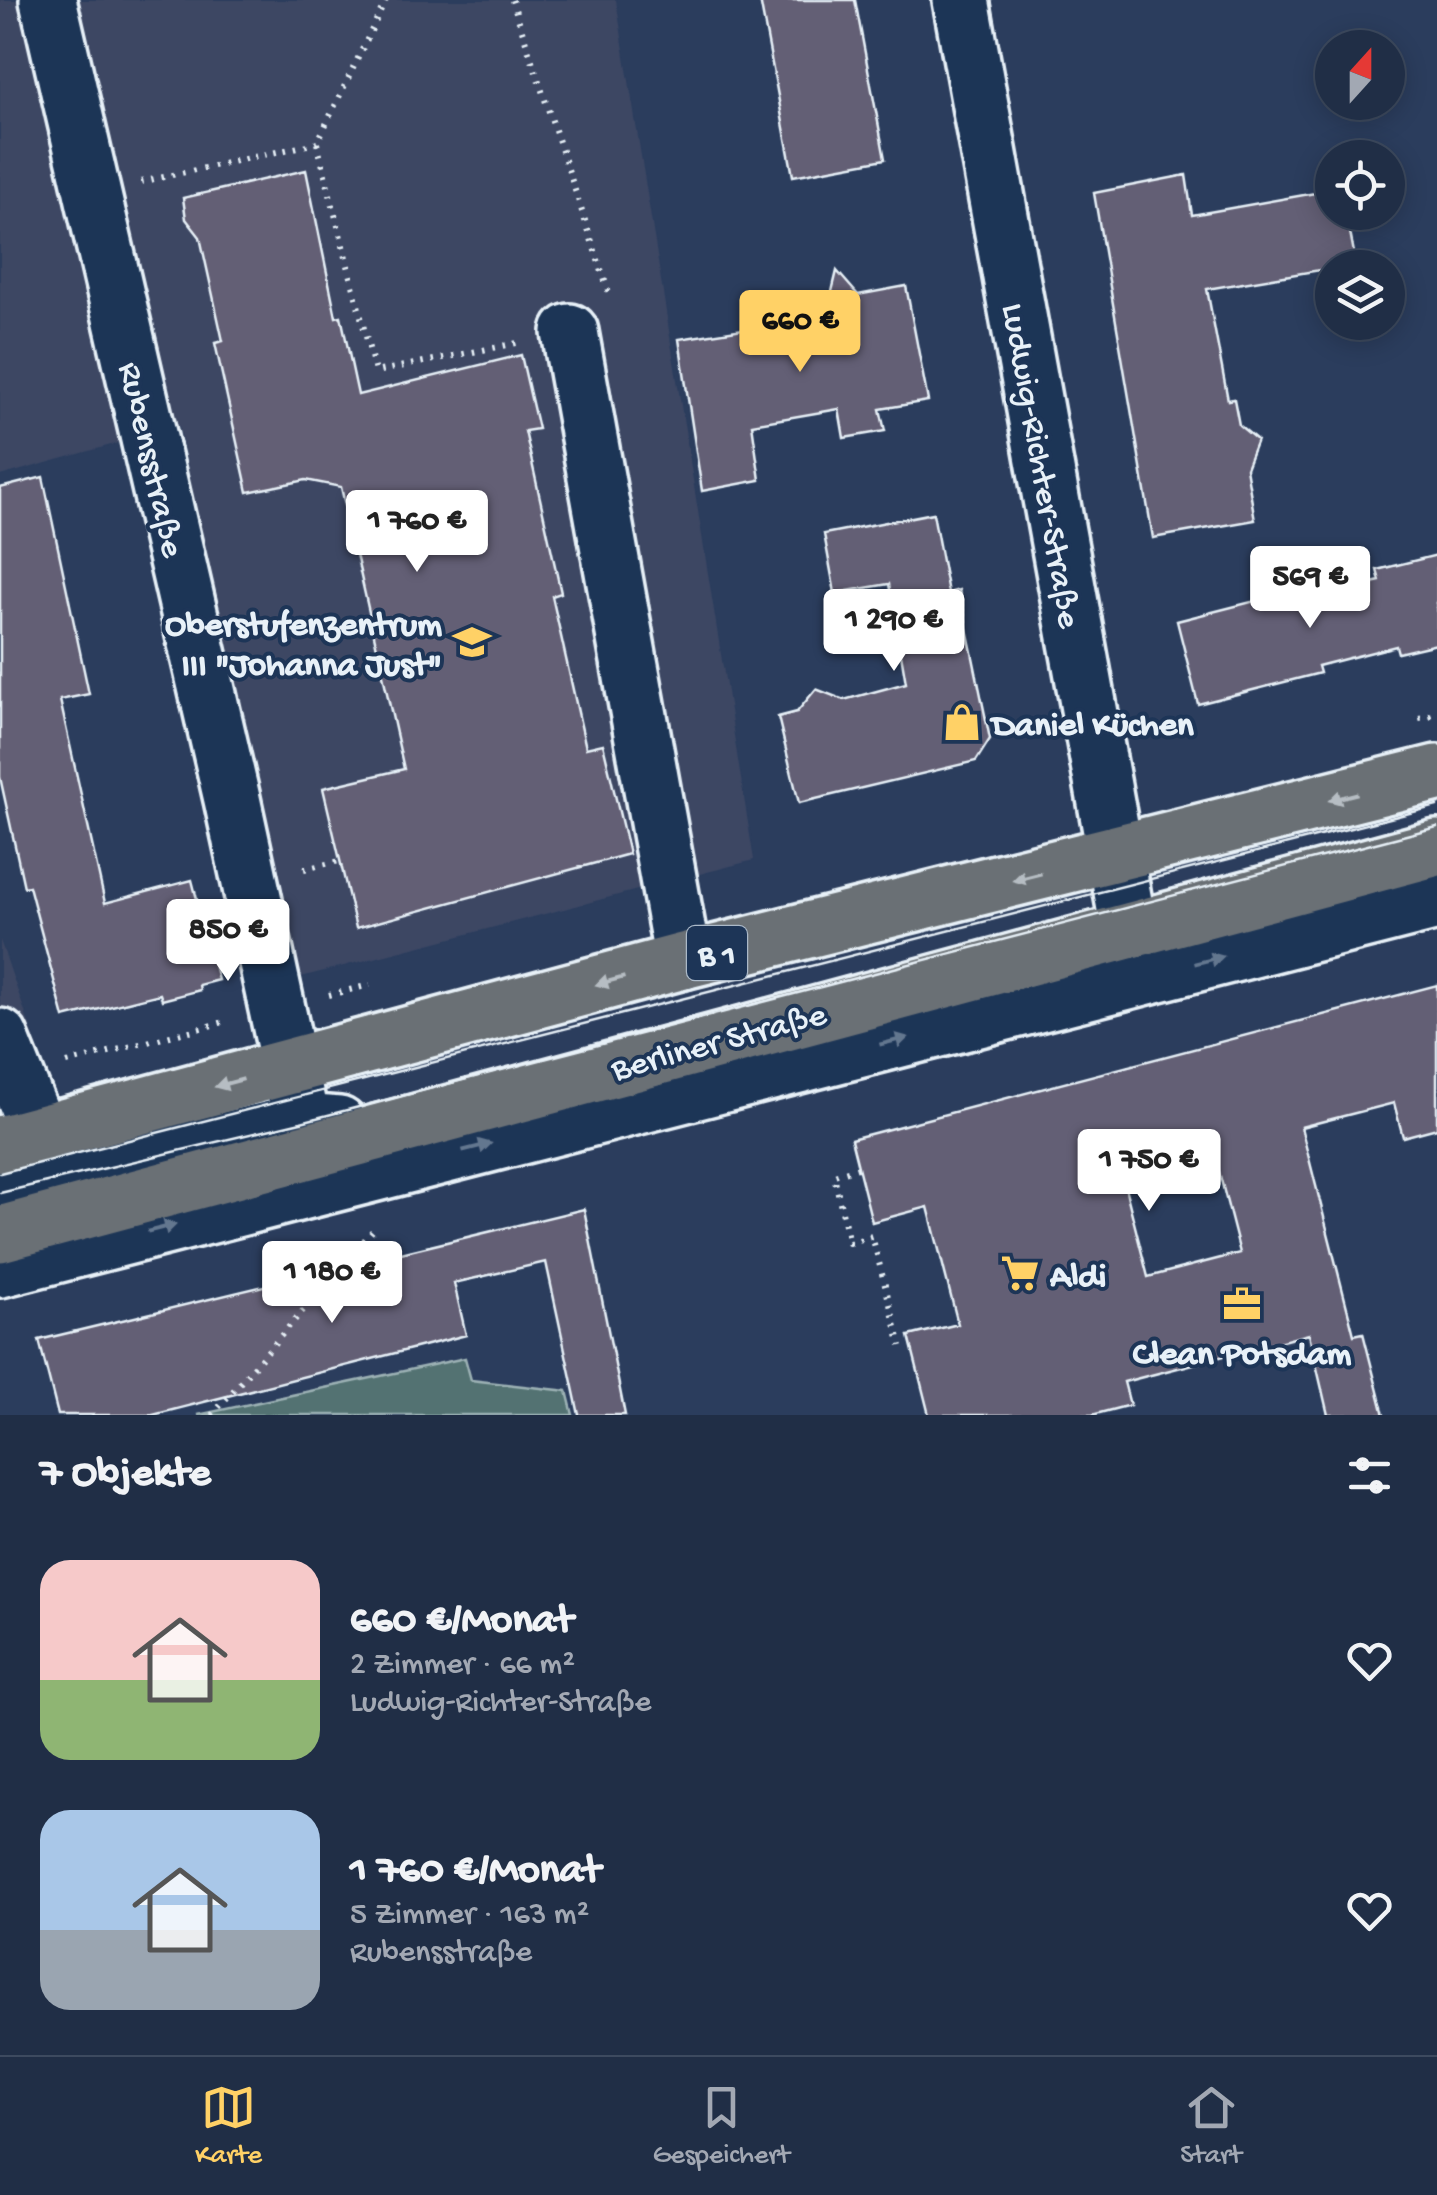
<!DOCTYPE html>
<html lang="de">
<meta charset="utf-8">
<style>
:root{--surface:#202e46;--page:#28364d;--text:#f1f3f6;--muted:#a2a8b3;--line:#3d4a5f;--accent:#ffd166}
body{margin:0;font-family:"Gochi Hand",sans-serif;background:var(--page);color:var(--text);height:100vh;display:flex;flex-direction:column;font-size:38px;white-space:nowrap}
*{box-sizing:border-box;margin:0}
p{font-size:32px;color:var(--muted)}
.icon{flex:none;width:55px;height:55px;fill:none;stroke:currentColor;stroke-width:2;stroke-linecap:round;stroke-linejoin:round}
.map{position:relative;height:1415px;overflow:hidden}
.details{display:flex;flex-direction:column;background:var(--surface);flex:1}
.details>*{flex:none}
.needle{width:65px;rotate:21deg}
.buttons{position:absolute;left:1315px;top:30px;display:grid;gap:20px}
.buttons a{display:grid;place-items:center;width:90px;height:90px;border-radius:50%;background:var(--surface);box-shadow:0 5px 25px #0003,0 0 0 2px var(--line);font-size:50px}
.price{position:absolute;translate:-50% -85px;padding:0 22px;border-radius:10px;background:#fff;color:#222;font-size:32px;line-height:65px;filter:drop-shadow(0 2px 5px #0008)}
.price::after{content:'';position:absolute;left:50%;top:60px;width:30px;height:22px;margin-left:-15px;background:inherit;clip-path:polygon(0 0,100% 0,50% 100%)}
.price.selected{background:var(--accent);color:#111}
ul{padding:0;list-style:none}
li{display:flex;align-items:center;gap:30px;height:250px;padding:0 40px}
li span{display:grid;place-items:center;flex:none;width:280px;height:200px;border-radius:30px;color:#555}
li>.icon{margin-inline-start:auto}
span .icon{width:120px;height:120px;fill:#fffc;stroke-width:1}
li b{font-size:42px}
h2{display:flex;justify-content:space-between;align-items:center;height:120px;padding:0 40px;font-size:42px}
.menu{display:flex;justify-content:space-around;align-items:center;height:140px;border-top:2px solid var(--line);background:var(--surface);font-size:28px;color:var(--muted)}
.menu a{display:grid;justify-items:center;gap:5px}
.menu .selected{color:var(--accent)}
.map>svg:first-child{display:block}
.built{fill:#3c4764}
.green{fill:#527272;stroke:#9db2b5;stroke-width:2.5}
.building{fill:#645f74;stroke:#e8f1f8;stroke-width:2.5;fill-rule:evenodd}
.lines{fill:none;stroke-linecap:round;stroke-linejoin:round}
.minor-casing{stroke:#e8f1f8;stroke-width:62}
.major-casing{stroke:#e8f1f8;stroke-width:62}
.path{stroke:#e8f1f8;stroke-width:6;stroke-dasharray:2.5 8;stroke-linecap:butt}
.minor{stroke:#1d3557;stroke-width:55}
.major{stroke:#6a7074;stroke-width:55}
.tram{stroke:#e8f1f8;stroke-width:2.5}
.oneway{fill:#b6bdc3}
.oneway2{fill:#64778f}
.labels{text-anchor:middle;stroke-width:8;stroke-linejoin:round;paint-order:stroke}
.shield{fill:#1d3557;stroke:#abb9c8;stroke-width:2.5}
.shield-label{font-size:32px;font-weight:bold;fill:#e8f1f8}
.street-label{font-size:35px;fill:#e8f1f8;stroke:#1d3557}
.poi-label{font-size:35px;font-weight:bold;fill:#e8f1f8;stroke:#1d3557;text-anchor:start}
</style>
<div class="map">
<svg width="1437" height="1415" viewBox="0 0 1437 1415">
<rect width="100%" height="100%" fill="#2b3d5d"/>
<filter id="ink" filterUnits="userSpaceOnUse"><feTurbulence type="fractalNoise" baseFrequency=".01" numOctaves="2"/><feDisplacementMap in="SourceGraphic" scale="20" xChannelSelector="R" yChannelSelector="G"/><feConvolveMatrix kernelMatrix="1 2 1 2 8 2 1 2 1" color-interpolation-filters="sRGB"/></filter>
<g filter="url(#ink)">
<!-- built -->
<path class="built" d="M0 0H616L754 860 297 978 179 426 0 476Z
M0 940 35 1041 0 1050Z"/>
<!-- green -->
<path class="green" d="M465 1358 471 1380 567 1391 573 1415H198Z"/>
<!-- building -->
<path class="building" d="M760 0H855L885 159 793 176Z
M306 170 336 317 341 316 358 395 521 355 538 429 525 431 561 593 552 596 586 748 603 744 629 854 356 928 323 788 404 769 341 487 306 480 248 492 215 343 223 341 200 237 186 219 183 198Z
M1186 175 1192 215 1332 190V212H1346L1357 268H1332L1207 289 1228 400 1234 399 1239 425 1257 440 1246 468 1255 520 1153 538 1094 193Z
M837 271 858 295 906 286 928 401 880 409 885 431 844 438 839 409 752 424 760 480 702 491 679 339 782 323 779 308 830 300Z
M43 477 89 694 60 700 105 903 192 880 218 980 199 985 200 990 162 1000 160 994 64 1018 29 886 24 887 0 777V488Z
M933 513 948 593 959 590 990 739 976 761 799 803 778 717 797 712 816 689 844 700 906 683 889 584 835 593 824 534Z
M1437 555V644L1398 653 1396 646 1318 666 1320 673 1198 704 1177 621 1299 590 1301 599 1380 581 1377 570Z
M1437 985V1128L1403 1137 1394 1103 1301 1127 1354 1335 1363 1333 1384 1415H1328L1309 1334 1124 1382 1130 1405 1092 1415H929L909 1336 958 1324 928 1207 872 1222 851 1139ZM1217 1164 1240 1253 1148 1277 1125 1187Z
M584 1209 625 1415H579L546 1262 454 1283 466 1335 153 1415H58L39 1340Z"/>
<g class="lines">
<!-- minor casing -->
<g class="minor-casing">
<path id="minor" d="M48 0 232 799 308 1153
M961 0 1129 930
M570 332 683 961
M0 1037 39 1134
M0 1193 301 1122 339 1125
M0 1269 1437 902"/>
</g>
<!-- major casing -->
<g class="major-casing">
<path id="major" d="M0 1144 683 961 1437 773
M0 1234 1437 848"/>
</g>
<!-- path -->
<path class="path" d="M512 0 609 293
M317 143 375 372 517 343
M141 182 317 143 386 0
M1419 718 1437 714
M304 869 340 861
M329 995 370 985
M67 1063 224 1022
M858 1168 834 1175 849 1243 872 1236 901 1346
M212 1415 374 1229"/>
<!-- minor -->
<use href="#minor" class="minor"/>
<!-- major -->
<use href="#major" class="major"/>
<!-- tram -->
<path class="tram" d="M0 1173 1437 806
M0 1193 301 1122 1437 827"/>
</g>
<!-- one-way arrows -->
<defs><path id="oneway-solid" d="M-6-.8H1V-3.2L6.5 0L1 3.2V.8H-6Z" transform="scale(2.5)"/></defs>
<g class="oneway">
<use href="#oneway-solid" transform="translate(1343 797) rotate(166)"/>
<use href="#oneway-solid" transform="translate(1027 877) rotate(166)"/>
<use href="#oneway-solid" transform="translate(610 981) rotate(165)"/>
<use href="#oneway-solid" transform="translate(229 1083) rotate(165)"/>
</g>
<g class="oneway2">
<use href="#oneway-solid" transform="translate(1209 960) rotate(-14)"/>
<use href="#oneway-solid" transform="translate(894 1041) rotate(-14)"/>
<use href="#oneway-solid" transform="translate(477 1147) rotate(-14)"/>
<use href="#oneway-solid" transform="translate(162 1228) rotate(-14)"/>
</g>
</g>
<!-- icons -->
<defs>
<g id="school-bare" transform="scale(3)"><path d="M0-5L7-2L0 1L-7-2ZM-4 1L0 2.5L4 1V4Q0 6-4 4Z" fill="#ffd166" stroke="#1d3557" stroke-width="2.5" paint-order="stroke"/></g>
<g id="shop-bare" transform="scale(3)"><path d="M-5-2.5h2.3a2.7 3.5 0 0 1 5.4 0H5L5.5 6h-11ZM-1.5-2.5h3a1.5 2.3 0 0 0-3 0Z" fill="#ffd166" stroke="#1d3557" stroke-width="2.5" paint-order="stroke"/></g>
<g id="supermarket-bare" transform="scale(3)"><path d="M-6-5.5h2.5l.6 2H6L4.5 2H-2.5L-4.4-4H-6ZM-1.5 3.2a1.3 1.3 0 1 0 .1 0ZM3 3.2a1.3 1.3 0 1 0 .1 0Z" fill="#ffd166" stroke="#1d3557" stroke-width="2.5" paint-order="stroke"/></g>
<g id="office-bare" transform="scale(3)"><path d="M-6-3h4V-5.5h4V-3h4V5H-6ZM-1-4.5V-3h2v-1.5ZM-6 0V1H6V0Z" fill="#ffd166" stroke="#1d3557" stroke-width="2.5" paint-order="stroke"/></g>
</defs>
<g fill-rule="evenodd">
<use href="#school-bare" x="472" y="642"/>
<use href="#shop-bare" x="962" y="722"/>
<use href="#supermarket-bare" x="1020" y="1273"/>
<use href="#office-bare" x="1242" y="1304"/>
</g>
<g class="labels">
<!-- shield labels -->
<rect class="shield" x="687" y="926" width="60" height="54" rx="8"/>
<g class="shield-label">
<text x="717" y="964">B 1</text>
</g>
<!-- street labels -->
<g class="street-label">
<text transform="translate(154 459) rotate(77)" y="12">Rubensstraße</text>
<text transform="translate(1044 465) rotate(80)" y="12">Ludwig-Richter-Straße</text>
<text transform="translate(718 1039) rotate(-15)" y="12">Berliner Straße</text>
</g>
<!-- poi labels -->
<g class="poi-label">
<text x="442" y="634" text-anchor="end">Oberstufenzentrum<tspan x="442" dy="40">III "Johanna Just"</tspan></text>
<text x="992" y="734">Daniel Küchen</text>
<text x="1050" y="1285">Aldi</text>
<text x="1242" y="1363" text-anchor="middle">Clean Potsdam</text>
</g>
</g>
</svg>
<div class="buttons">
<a><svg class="needle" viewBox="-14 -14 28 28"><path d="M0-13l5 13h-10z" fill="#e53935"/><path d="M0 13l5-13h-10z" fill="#a2a8b3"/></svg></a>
<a><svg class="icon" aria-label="locate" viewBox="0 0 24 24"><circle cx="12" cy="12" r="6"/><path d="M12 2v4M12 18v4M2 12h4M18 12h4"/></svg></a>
<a><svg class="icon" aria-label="layers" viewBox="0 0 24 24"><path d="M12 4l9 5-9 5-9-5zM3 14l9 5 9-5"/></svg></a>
</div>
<b class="price selected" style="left:800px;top:375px">660 €</b>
<b class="price" style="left:417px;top:575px">1 760 €</b>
<b class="price" style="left:1310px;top:631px">569 €</b>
<b class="price" style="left:894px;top:674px">1 290 €</b>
<b class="price" style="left:228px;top:984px">850 €</b>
<b class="price" style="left:1149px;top:1214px">1 750 €</b>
<b class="price" style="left:332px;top:1326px">1 180 €</b>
</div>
<section class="details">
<h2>7 Objekte<svg class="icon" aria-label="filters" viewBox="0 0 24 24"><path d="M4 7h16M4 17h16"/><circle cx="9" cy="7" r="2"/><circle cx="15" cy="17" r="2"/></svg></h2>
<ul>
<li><span style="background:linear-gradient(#f6c9c9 60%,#8fb573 0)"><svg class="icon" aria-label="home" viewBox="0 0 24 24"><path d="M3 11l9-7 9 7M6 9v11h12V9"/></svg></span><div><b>660 €/Monat</b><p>2 Zimmer · 66 m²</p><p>Ludwig-Richter-Straße</p></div><svg class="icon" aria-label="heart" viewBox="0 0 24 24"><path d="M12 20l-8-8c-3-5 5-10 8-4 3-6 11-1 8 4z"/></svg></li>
<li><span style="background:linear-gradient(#a9c7e8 60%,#9aa5b1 0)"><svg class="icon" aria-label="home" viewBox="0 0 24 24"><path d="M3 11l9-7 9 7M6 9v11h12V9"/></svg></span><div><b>1 760 €/Monat</b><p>5 Zimmer · 163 m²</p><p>Rubensstraße</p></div><svg class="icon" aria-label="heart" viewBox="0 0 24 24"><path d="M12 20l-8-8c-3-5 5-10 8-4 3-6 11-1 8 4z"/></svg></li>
</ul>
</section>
<nav class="menu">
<a class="selected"><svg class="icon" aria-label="map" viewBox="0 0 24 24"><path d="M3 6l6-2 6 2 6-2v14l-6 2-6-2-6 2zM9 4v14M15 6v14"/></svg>Karte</a>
<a><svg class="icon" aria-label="saved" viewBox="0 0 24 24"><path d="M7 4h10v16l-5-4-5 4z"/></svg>Gespeichert</a>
<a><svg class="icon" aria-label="home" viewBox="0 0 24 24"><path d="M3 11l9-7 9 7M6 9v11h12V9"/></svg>Start</a>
</nav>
